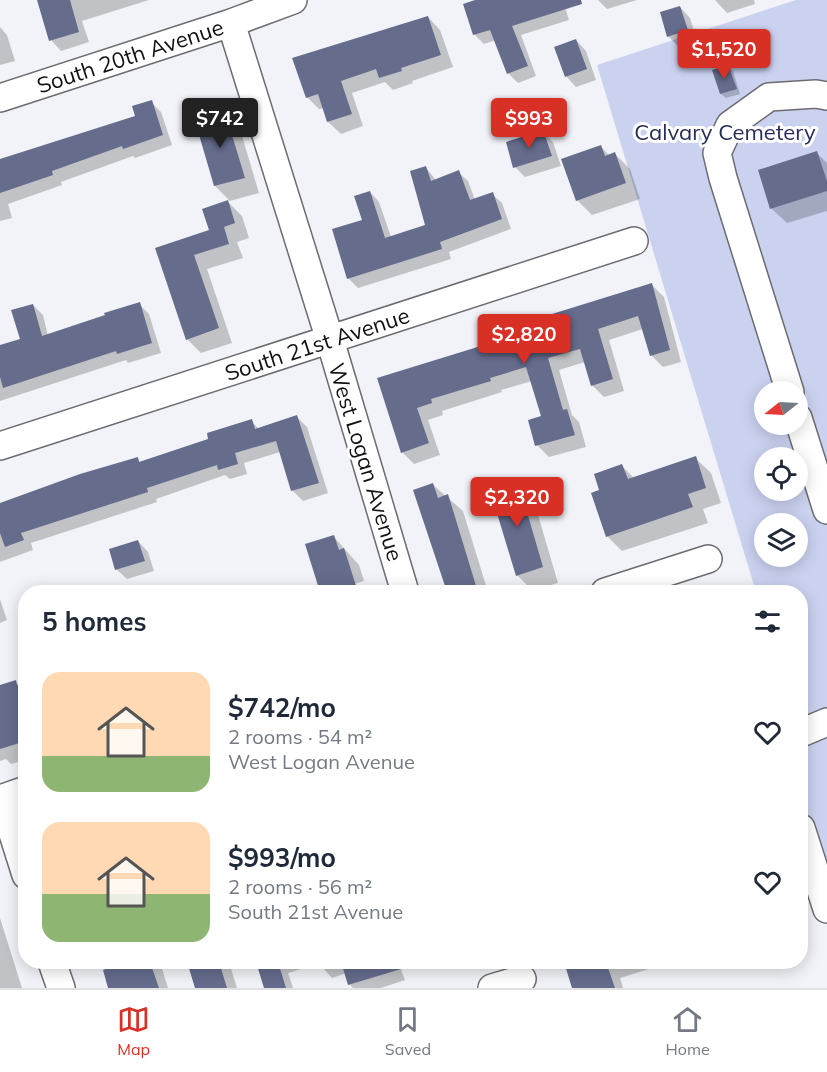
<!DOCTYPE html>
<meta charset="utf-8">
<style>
:root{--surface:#fff;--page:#f6f6f7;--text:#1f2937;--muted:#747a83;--line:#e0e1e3;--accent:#d93025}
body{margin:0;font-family:Mulish,sans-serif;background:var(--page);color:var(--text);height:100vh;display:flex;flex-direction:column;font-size:22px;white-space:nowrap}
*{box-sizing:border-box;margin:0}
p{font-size:20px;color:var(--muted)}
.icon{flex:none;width:33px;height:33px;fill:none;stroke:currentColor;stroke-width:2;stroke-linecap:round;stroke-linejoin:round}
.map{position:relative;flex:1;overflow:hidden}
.panel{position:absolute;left:18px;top:585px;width:790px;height:384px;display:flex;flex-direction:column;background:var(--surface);border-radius:24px;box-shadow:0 3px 15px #0003}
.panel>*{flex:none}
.needle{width:39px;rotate:252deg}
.buttons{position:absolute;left:754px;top:381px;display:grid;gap:12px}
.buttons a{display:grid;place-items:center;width:54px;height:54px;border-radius:50%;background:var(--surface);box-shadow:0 3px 15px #0003;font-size:30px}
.price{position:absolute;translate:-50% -51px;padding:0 14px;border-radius:6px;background:var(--accent);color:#fff;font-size:20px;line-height:39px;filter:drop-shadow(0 2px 3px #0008)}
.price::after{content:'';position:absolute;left:50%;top:36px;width:18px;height:14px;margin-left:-9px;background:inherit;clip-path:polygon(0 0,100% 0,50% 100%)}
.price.selected{background:#222;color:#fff}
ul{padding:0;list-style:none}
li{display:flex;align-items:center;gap:18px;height:150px;padding:0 24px}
li span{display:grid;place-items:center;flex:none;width:168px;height:120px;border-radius:18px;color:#555}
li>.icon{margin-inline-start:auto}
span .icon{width:72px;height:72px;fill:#fffc;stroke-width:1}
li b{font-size:26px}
h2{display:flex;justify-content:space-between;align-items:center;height:72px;padding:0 24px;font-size:26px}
.dock{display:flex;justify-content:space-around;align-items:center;height:84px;border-top:2px solid var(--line);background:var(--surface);font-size:16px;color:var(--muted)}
.dock a{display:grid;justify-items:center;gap:3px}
.dock .selected{color:var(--accent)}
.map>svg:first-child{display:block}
.green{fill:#cbd2f0;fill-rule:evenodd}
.shadow{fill:#0003}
.building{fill:#656c8c}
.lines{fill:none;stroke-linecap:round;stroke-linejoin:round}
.minor-casing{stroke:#6b6c71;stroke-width:30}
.minor{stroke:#fff;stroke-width:27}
.labels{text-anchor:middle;stroke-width:6;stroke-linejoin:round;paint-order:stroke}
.street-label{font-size:22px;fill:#101012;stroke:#fff}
.park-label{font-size:22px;fill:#262c59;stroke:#fff}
</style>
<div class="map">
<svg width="827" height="988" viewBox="0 0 827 988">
<rect width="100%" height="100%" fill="#f1f3f8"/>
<!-- green -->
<path class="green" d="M796 0H827V900L801 814V592H756L597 65ZM765 392H798V424H765ZM765 458H798V490H765ZM765 524H798V556H765Z"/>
<!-- shadow -->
<path class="shadow" d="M38 0H149L82 21 89 42 61 51 51 40Z
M480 0H563L569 20 521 35 536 76 518 83 509 74 496 40 484 44 474 34Z
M598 0H637L607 9Z
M715 0H754L755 4 727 13Z
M680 7 690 18 697 41 678 46 668 36Z
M428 17 440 30 453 67 412 81 413 83 393 90 385 82 352 93 363 126 341 134 328 122 324 108 319 109 307 97Z
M0 27 7 35 15 61 0 65Z
M576 40 586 51 596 80 576 87 566 76Z
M728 66 733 71 740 94 726 98 721 94Z
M151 102 161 112 172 145 135 158 133 156 61 182 62 185 8 204 12 218 0 221V160L137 116Z
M225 114 240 129 259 193 230 201 215 186Z
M543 132 553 142 561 166 525 177 515 167Z
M600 146 610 156 615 154 630 169 640 199 592 215 577 200Z
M817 153 827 163V211L787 223 771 208Z
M426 168 436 180 458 172 468 181 475 200 492 194 502 203 511 229 449 252 451 259 358 288 348 278 370 192 379 202 391 237 427 226Z
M228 202 242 216 249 238 237 242 243 258 207 269 232 343 201 353 187 339 157 249 211 230Z
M652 285 664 297 681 362 663 367 651 355 643 329 609 340 624 391 604 397 592 385 585 362 559 370 572 415 579 422 586 447 549 457 537 445 543 417 532 381 501 390 502 392 442 411 443 415 428 420 440 455 414 464 402 452 379 379 557 324Z
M139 304 149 314 161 353 128 363 126 360 0 401V346L22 340 33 305 43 315 48 336Z
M297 417 307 427 328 493 303 501 293 491 280 452 244 463 247 474 230 479 225 475 156 499 157 502 31 543 33 550 0 562V504L137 459 141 463 210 440 251 421 259 429Z
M695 458 711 473 721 503 703 509 708 523 622 551 607 536 601 491 622 466 634 478Z
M518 483 533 498 558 583 532 590 517 575Z
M433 485 463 511 488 592H448L415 491Z
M334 537 359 565 364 581 331 591Z
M138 541 148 552 154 571 127 579 116 569Z
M0 599 7 620 0 623Z
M16 682 19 686 26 684V760L11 764 6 759 0 761V687Z
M0 918 22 988H0Z
M102 962H160L168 988H110Z
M189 962H229L237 988H197Z
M258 962H398L405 980 381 988H353L349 984 346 973 332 978 322 967 320 963 288 973 293 988H266Z
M565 962H650L652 968 620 978 623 988H577L570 976Z"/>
<!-- building -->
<path class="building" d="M37 0H70L79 32 49 41Z
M475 0H581L582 4 512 26 528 66 507 74 490 30 473 35 463 4Z
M680 6 688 30 667 37 660 12Z
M428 16 441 55 401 68 402 71 379 78 376 69 341 81 352 114 327 122 318 94 306 98 292 58Z
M576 39 587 69 565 77 554 47Z
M728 65 737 89 720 94 712 70Z
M152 100 163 135 123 149 122 146 52 171 53 175 0 193V159L135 116 132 106Z
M225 112 245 178 214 186 195 121Z
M543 130 552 156 513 168 506 142Z
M601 145 605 156 615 152 626 183 576 201 561 159Z
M817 151 827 181V191L770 209 758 170Z
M426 166 431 181 459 170 470 200 493 192 502 219 440 242 442 249 347 279 332 229 362 220 354 196 370 191 385 238 425 225 410 171Z
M228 200 235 223 224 227 229 244 194 255 219 328 186 340 155 248 209 230 202 209Z
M652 283 670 350 650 356 638 316 598 329 613 379 591 386 580 349 548 358 563 410 567 409 575 435 535 446 528 420 541 416 526 367 490 378 491 381 431 399 432 403 417 408 429 443 401 453 377 378 555 323 552 314Z
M140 302 152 343 117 354 116 351 3 388 0 377V345L20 339 11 310 33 304 42 336 105 315 104 313Z
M297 415 319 483 291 491 276 441 235 453 238 464 218 470 217 465 147 488 148 492 21 533 24 540 5 547 0 533V503L80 474 138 457 139 462 208 439 207 433 252 419 255 429Z
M696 456 706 488 688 494 693 507 606 537 591 493 599 490 594 474 622 464 628 479Z
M518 481 543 567 516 576 490 490Z
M433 483 438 498 448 494 477 589 465 592H447L413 490Z
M334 535 339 550 344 548 358 592H320L305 544Z
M138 540 145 561 115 570 109 549Z
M16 680 17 685 26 682V741L0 749V685Z
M129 962H150L159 988H108L103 970Z
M187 962H219L227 988H195Z
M256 962H278L286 988H264Z
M341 962H410L411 966 348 985Z
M564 962H606L615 988H572Z"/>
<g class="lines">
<!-- minor casing -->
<g class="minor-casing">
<path id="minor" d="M231 23 330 340 405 592
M0 98 231 23 293 0
M790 392 723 178 717 153 730 125 769 97 816 94 827 96
M798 418 827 510
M0 446 634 241
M605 592 708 559
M801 733 827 722
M0 799 26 790
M2 799 26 875
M801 828 827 909
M52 962 61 988
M492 988 522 979"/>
</g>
<!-- minor -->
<use href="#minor" class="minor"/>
</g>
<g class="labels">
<!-- street labels -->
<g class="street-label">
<text transform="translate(130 56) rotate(-18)" y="8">South 20th Avenue</text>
<text transform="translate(317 344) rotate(-18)" y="8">South 21st Avenue</text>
<text transform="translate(366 462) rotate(73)" y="8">West Logan Avenue</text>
</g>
<!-- park labels -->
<g class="park-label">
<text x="725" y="140">Calvary Cemetery</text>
</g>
</g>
</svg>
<div class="buttons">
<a><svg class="needle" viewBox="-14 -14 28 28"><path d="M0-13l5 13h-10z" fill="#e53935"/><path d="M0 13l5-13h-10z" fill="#747a83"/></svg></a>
<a><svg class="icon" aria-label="locate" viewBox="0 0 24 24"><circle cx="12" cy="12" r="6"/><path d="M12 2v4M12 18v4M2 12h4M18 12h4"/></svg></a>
<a><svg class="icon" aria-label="layers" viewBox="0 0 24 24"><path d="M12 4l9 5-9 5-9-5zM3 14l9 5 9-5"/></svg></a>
</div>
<b class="price" style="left:724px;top:80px">$1,520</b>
<b class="price selected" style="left:220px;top:149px">$742</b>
<b class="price" style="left:529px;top:149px">$993</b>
<b class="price" style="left:524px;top:365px">$2,820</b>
<b class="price" style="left:517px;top:528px">$2,320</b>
<section class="panel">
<h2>5 homes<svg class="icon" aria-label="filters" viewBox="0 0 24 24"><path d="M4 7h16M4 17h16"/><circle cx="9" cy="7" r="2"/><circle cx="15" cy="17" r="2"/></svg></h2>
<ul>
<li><span style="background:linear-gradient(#ffd9b3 70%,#8fb573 0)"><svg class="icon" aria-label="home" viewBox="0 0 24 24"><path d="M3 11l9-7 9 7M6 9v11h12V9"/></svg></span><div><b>$742/mo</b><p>2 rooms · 54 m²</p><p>West Logan Avenue</p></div><svg class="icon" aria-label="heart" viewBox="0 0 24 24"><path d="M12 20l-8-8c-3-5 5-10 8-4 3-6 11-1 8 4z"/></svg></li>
<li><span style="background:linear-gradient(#ffd9b3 60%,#8fb573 0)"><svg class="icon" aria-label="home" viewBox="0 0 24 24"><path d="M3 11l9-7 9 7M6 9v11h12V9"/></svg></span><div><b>$993/mo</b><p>2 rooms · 56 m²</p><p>South 21st Avenue</p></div><svg class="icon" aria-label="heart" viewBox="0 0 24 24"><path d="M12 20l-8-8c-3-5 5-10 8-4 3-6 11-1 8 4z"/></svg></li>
</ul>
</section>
</div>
<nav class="dock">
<a class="selected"><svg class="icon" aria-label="map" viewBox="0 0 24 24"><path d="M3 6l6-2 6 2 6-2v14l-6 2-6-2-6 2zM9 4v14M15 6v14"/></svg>Map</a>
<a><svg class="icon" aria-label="saved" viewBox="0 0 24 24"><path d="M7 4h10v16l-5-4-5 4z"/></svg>Saved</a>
<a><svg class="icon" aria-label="home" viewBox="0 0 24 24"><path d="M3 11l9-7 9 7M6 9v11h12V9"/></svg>Home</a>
</nav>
